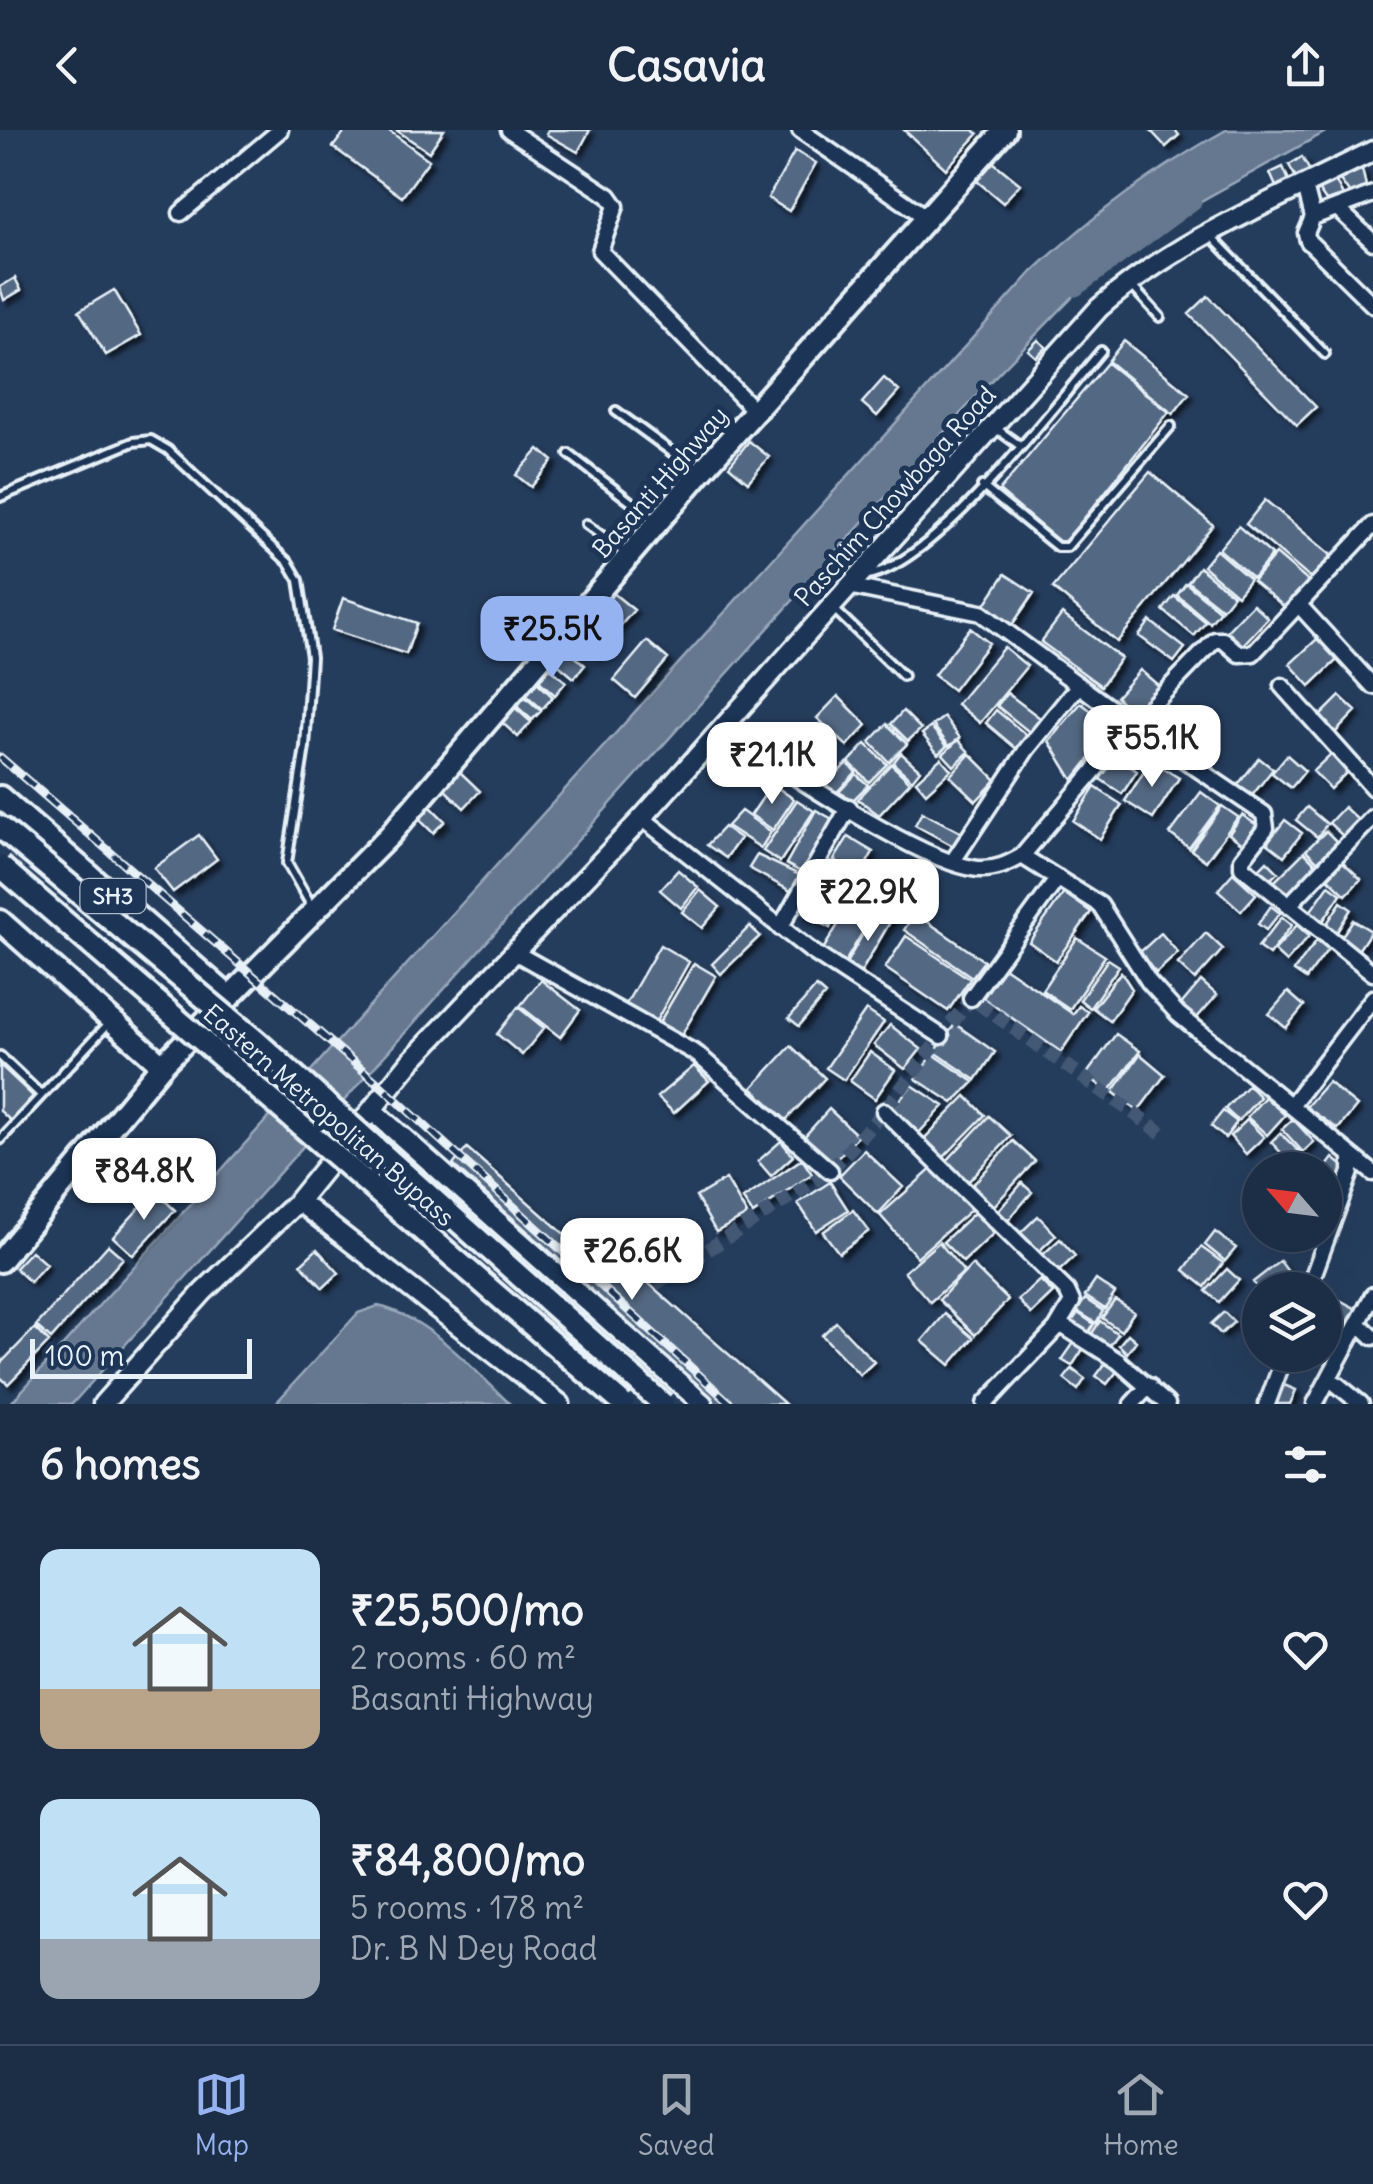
<!DOCTYPE html>
<meta charset="utf-8">
<style>
:root{--surface:#1c2e46;--page:#25364d;--text:#f1f3f6;--muted:#a0a8b3;--line:#3a4a5f;--accent:#95b2f1}
body{margin:0;font-family:Delius,sans-serif;background:var(--page);color:var(--text);height:100vh;display:flex;flex-direction:column;font-size:38px;white-space:nowrap}
*{box-sizing:border-box;margin:0}
p{font-size:32px;color:var(--muted)}
.icon{flex:none;width:55px;height:55px;fill:none;stroke:currentColor;stroke-width:2;stroke-linecap:round;stroke-linejoin:round}
.map{position:relative;height:1274px;overflow:hidden}
.sheet{display:flex;flex-direction:column;background:var(--surface);flex:1}
.sheet>*{flex:none}
.needle{width:65px;rotate:298deg}
.tools{position:absolute;left:1242px;top:1022px;display:grid;gap:20px}
.tools a{display:grid;place-items:center;width:100px;height:100px;border-radius:50%;background:var(--surface);box-shadow:0 10px 40px #0002,0 0 0 2px var(--line);font-size:50px}
.scale{position:absolute;left:30px;bottom:25px;width:222px;box-sizing:border-box;padding-left:10px;border:5px solid #e8f1f8;border-top:0;font-size:28px;line-height:35px;white-space:nowrap;color:#e8f1f8;-webkit-text-stroke:8px #1d3557;paint-order:stroke}
.price{position:absolute;translate:-50% -85px;padding:0 22px;border-radius:20px;background:#fff;color:#222;font-size:32px;line-height:65px;filter:drop-shadow(0 2px 5px #0008)}
.price::after{content:'';position:absolute;left:50%;top:60px;width:30px;height:22px;margin-left:-15px;background:inherit;clip-path:polygon(0 0,100% 0,50% 100%)}
.price.on{background:var(--accent);color:#111}
ul{padding:0;list-style:none}
li{display:flex;align-items:center;gap:30px;height:250px;padding:0 40px}
li span{display:grid;place-items:center;flex:none;width:280px;height:200px;border-radius:20px;color:#555}
li>.icon{margin-inline-start:auto}
span .icon{width:120px;height:120px;fill:#fffc;stroke-width:1}
li b{font-size:42px}
h2{display:flex;justify-content:space-between;align-items:center;height:120px;padding:0 40px;font-size:42px}
header{display:flex;justify-content:space-between;align-items:center;height:130px;padding:0 40px;background:var(--surface);font-size:45px;font-weight:800}
.tabs{display:flex;justify-content:space-around;align-items:center;height:140px;border-top:2px solid var(--line);background:var(--surface);font-size:28px;color:var(--muted)}
.tabs a{display:grid;justify-items:center;gap:5px}
.tabs .on{color:var(--accent)}
.map>svg:first-child{display:block}
.water{fill:#657890;stroke:#99a8ba;stroke-width:2.5}
.lines{fill:none;stroke-linecap:round;stroke-linejoin:round}
.canal{stroke:#657890;stroke-width:15}
.building{fill:#536782;stroke:#e8f1f8;stroke-width:2.5;filter:url(#shadow)}
.minor-tunnel{stroke:#425874;stroke-width:14;stroke-dasharray:14 7;stroke-linecap:butt}
.service-casing{stroke:#e8f1f8;stroke-width:14}
.minor-casing{stroke:#e8f1f8;stroke-width:21}
.tertiary-casing{stroke:#e8f1f8;stroke-width:25}
.secondary-casing{stroke:#e8f1f8;stroke-width:28}
.primary-casing{stroke:#e8f1f8;stroke-width:28}
.service{stroke:#1d3557;stroke-width:6}
.minor{stroke:#1d3557;stroke-width:14}
.tertiary{stroke:#1d3557;stroke-width:18}
.secondary{stroke:#1d3557;stroke-width:20}
.primary{stroke:#1d3557;stroke-width:20}
.rail-casing{stroke:#e8f1f8;stroke-width:9}
.rail{stroke:#1d3557;stroke-width:5;stroke-dasharray:15;stroke-linecap:butt}
.primary-bridge-casing{stroke:#e8f1f8;stroke-width:28;stroke-linecap:butt}
.primary-bridge{stroke:#1d3557;stroke-width:20}
.labels{text-anchor:middle;stroke-width:10;stroke-linejoin:round;paint-order:stroke}
.shield{fill:#1d3557;stroke:#abb9c8;stroke-width:2.5}
.shield-label{font-size:22px;font-weight:bold;fill:#e8f1f8}
.street-label{font-size:25px;fill:#e8f1f8;stroke:#1d3557}
</style>
<header><svg class="icon" aria-label="back" viewBox="0 0 24 24"><path d="M15 5l-7 7 7 7"/></svg>Casavia<svg class="icon" aria-label="share" viewBox="0 0 24 24"><path d="M12 15V3M7 8l5-5 5 5M5 13v7h14v-7"/></svg></header>
<div class="map">
<svg width="1373" height="1274" viewBox="0 0 1373 1274">
<defs>
<filter id="shadow"><feDropShadow dx="4.5" dy="4.5" stdDeviation="2.5" flood-color="#0009"/></filter>
</defs>
<rect width="100%" height="100%" fill="#253d5d"/>
<filter id="ink" filterUnits="userSpaceOnUse"><feTurbulence type="fractalNoise" baseFrequency=".01" numOctaves="2"/><feDisplacementMap in="SourceGraphic" scale="20" xChannelSelector="R" yChannelSelector="G"/><feConvolveMatrix kernelMatrix="1 2 1 2 8 2 1 2 1" color-interpolation-filters="sRGB"/></filter>
<g filter="url(#ink)">
<!-- water -->
<path class="water" d="M1226 0H1329L1172 87 1108 131 979 263 72 1274H10L1032 142C1091 86 1154 40 1226 0Z
M378 1176C428 1187 473 1239 510 1274H275L358 1183Z"/>
<g class="lines">
<!-- canal -->
<path class="canal" d="M1076 159 1194 72"/>
</g>
<!-- building -->
<path class="building" d="M346 0H388L429 30 402 67 333 17Z
M396 0H444L429 22Z
M548 0H590L578 22 546 4Z
M904 0H974L978 4 946 39Z
M1175 0 1179 5 1166 17 1151 1Z
M795 21 816 33 789 81 768 68Z
M1302 27 1311 43 1298 51 1289 35Z
M993 32 1020 54 1003 73 977 51Z
M1283 37 1291 55 1278 61 1270 43Z
M1362 39 1366 56 1350 64 1340 50Z
M1336 52 1343 66 1326 71 1317 58Z
M15 148 21 160 4 170 0 157Z
M114 160 141 205 106 225 79 181Z
M1208 166 1316 277 1297 295 1189 184Z
M1038 210 1046 217 1036 227 1028 220Z
M1124 211 1189 264 1173 284 1108 231Z
M1107 233 1169 282 1063 415 999 361Z
M884 248 899 261 877 286 862 273Z
M749 311 769 327 748 352 729 336Z
M539 319 553 331 531 357 516 345Z
M1150 342 1213 395 1117 512 1053 458Z
M1265 370 1331 425 1311 449 1246 394Z
M1238 396 1272 425 1253 448 1219 419Z
M1216 420 1250 449 1237 465 1203 436Z
M1276 424 1310 453 1287 479 1253 451Z
M1199 437 1233 465 1222 479 1188 452Z
M1005 444 1034 463 1012 495 984 476Z
M1186 453 1220 481 1210 493 1177 465Z
M613 463 634 480 596 524 576 507Z
M1174 466 1206 492 1194 506 1163 480Z
M343 468 417 493 406 524 332 500Z
M1253 474 1268 488 1238 520 1223 505Z
M1062 484 1121 528 1101 556 1041 512Z
M1150 491 1185 518 1174 532 1139 506Z
M970 498 989 513 953 560 934 545Z
M1317 509 1337 530 1310 556 1290 534Z
M647 511 668 529 635 568 614 550Z
M1004 517 1027 536 980 593 957 574Z
M565 518 585 535 574 548 554 531Z
M549 537 566 552 555 565 538 550Z
M1140 540 1159 556 1134 584 1116 567Z
M536 551 553 567 542 579 525 564Z
M1007 563 1044 591 1033 605 997 576Z
M523 565 541 581 532 590 514 574Z
M838 566 867 595 847 616 817 588Z
M1340 566 1356 581 1332 606 1315 591Z
M1081 573 1114 598 1073 650 1049 611Z
M512 575 531 592 518 607 499 590Z
M996 580 1030 608 1019 621 986 593Z
M903 581 921 599 908 611 891 594Z
M944 587 960 608 949 616 933 595Z
M887 594 907 614 889 632 870 612Z
M931 597 947 616 938 624 922 604Z
M958 610 969 622 954 636 943 624Z
M866 614 887 634 869 652 849 632Z
M1333 622 1350 639 1330 659 1313 641Z
M901 623 920 640 912 650 893 633Z
M970 624 996 650 976 671 950 646Z
M1287 625 1305 641 1291 658 1272 643Z
M1115 626 1137 641 1122 664 1100 649Z
M941 628 951 640 926 663 916 651Z
M1259 628 1273 639 1250 668 1236 657Z
M1151 631 1179 648 1153 689 1125 671Z
M847 633 856 642 837 662 825 656Z
M891 634 910 652 879 685 858 669Z
M460 642 480 661 464 678 444 659Z
M856 644 868 655 853 670 839 662Z
M772 654 794 669 773 700 751 685Z
M1095 657 1122 675 1100 709 1073 691Z
M1201 662 1220 676 1189 718 1170 704Z
M797 670 814 681 780 732 763 721Z
M428 674 445 691 433 703 416 686Z
M1222 676 1238 687 1206 731 1191 720Z
M1307 677 1327 694 1317 707 1296 690Z
M1344 677 1360 692 1345 708 1329 693Z
M816 680 836 691 805 744 786 734Z
M741 681 771 702 761 718 727 696Z
M922 682 964 704 957 718 915 695Z
M1242 685 1260 697 1246 716 1229 704Z
M1285 690 1302 703 1284 726 1267 713Z
M724 697 740 708 726 728 707 715Z
M1326 701 1340 715 1320 734 1306 720Z
M199 705 217 729 173 762 154 738Z
M848 707 873 722 860 745 834 730Z
M1304 722 1319 737 1284 771 1270 756Z
M757 725 804 747 796 764 749 738Z
M1267 731 1278 742 1267 753 1256 742Z
M832 732 858 748 847 767 821 751Z
M1343 732 1361 749 1346 765 1328 748Z
M678 740 698 757 681 778 660 760Z
M1233 743 1256 764 1241 781 1218 760Z
M819 754 844 768 841 774 816 760Z
M1329 755 1341 764 1321 794 1307 786Z
M700 760 720 777 702 798 682 782Z
M859 760 880 773 841 839 819 826Z
M815 763 841 777 836 785 810 771Z
M1064 763 1091 782 1056 831 1029 812Z
M1341 772 1351 779 1335 805 1324 798Z
M809 773 835 788 830 798 803 783Z
M1271 776 1280 783 1266 800 1258 794Z
M878 778 893 787 857 849 842 840Z
M915 783 984 831 972 847 904 800Z
M1282 787 1292 795 1269 825 1258 817Z
M1353 790 1371 801 1355 825 1337 813Z
M1297 795 1309 806 1286 832 1274 821Z
M750 796 760 806 721 844 712 834Z
M1161 803 1178 823 1156 843 1139 823Z
M1206 803 1223 819 1195 850 1178 834Z
M906 806 970 849 948 881 885 838Z
M1077 808 1105 826 1070 879 1042 860Z
M1317 810 1328 819 1306 849 1294 841Z
M660 815 689 832 656 891 626 874Z
M1108 829 1119 836 1090 878 1080 870Z
M694 833 716 846 681 906 659 893Z
M1004 837 1073 884 1079 876 1088 882 1061 922 983 868Z
M1121 842 1132 859 1110 891 1093 878Z
M541 850 580 880 560 907 520 876Z
M1201 851 1217 865 1194 891 1178 878Z
M816 857 825 865 799 896 789 888Z
M1288 862 1304 876 1286 898 1269 884Z
M518 877 544 898 522 925 497 904Z
M866 880 884 892 844 950 826 938Z
M955 894 995 922 976 950 935 922Z
M890 895 921 919 905 939 874 915Z
M1116 904 1140 921 1109 962 1086 945Z
M791 916 825 948 786 990 752 958Z
M870 922 895 940 875 969 850 951Z
M933 924 974 952 953 973 916 949Z
M1140 924 1165 945 1138 981 1113 962Z
M0 935 34 967 11 991 0 981Z
M694 936 709 951 674 983 657 967Z
M1328 952 1357 976 1338 999 1306 977Z
M912 955 944 976 916 1006 891 981Z
M1248 955 1260 967 1238 991 1225 979Z
M966 966 985 985 940 1031 921 1012Z
M1265 967 1285 985 1267 1005 1247 987Z
M829 979 858 1006 832 1034 804 1007Z
M1223 981 1237 992 1225 1008 1211 996Z
M989 986 1011 1006 966 1054 944 1034Z
M1293 989 1314 1012 1303 1022 1282 999Z
M1247 990 1264 1007 1246 1024 1230 1006Z
M1280 1003 1303 1025 1293 1035 1271 1012Z
M127 1011 144 1026 131 1041 114 1027Z
M781 1011 793 1026 771 1046 758 1031Z
M1013 1011 1035 1031 991 1079 969 1059Z
M467 1018 589 1126 596 1118 614 1134 619 1127 785 1274H704L570 1146 573 1142 453 1035Z
M864 1020 903 1057 878 1084 839 1046Z
M1333 1028 1348 1040 1334 1058 1325 1051 1324 1040Z
M802 1029 812 1044 753 1084 743 1069Z
M936 1035 973 1078 917 1127 880 1085Z
M726 1049 747 1085 716 1102 696 1067Z
M830 1052 848 1080 816 1101 798 1073Z
M1022 1053 1032 1062 1006 1093 996 1084Z
M155 1061 175 1080 133 1125 113 1107Z
M853 1080 869 1101 839 1123 823 1102Z
M974 1083 994 1103 963 1132 943 1112Z
M1038 1086 1056 1105 1034 1126 1016 1107Z
M1215 1102 1236 1118 1225 1131 1205 1115Z
M1060 1109 1075 1126 1054 1146 1038 1129Z
M939 1112 964 1142 930 1172 904 1142Z
M108 1115 123 1128 51 1209 36 1196Z
M1201 1117 1223 1133 1205 1157 1184 1140Z
M317 1119 339 1143 323 1158 301 1134Z
M31 1121 46 1134 30 1152 15 1138Z
M1280 1131 1292 1147 1276 1160 1260 1162 1253 1152Z
M972 1135 1008 1170 975 1205 939 1170Z
M1227 1139 1239 1150 1219 1172 1206 1161Z
M1040 1150 1053 1163 1031 1184 1018 1170Z
M1096 1150 1115 1163 1105 1179 1085 1166Z
M1085 1169 1103 1181 1096 1193 1077 1181Z
M1338 1169 1360 1181 1348 1204 1325 1192Z
M1115 1170 1134 1182 1121 1201 1102 1188Z
M1224 1182 1234 1192 1221 1204 1211 1194Z
M1078 1183 1094 1194 1087 1205 1070 1194Z
M945 1184 973 1208 950 1235 922 1211Z
M1100 1191 1118 1204 1106 1221 1089 1208Z
M836 1192 874 1232 860 1245 822 1205Z
M1325 1193 1347 1205 1337 1223 1325 1216Z
M35 1198 49 1212 8 1254 0 1247V1234Z
M1128 1204 1136 1211 1127 1223 1119 1215Z
M1078 1207 1087 1213 1072 1236 1062 1230Z
M1108 1230 1119 1239 1107 1254 1096 1246Z
M1072 1239 1085 1249 1078 1260 1064 1249Z
M1284 1255 1296 1260 1290 1274H1276Z"/>
<g class="lines">
<!-- minor-tunnel -->
<path class="minor-tunnel" d="M655 1154 830 1041 884 981 971 868 1166 1006"/>
<!-- service casing -->
<g class="service-casing">
<path id="service" d="M1210 105 1325 224
M1130 154 1160 187
M616 281 696 340
M997 299 1019 315
M569 324 653 389
M982 356 1057 417H1067L1171 296
M0 367 133 312 151 310 168 320 289 433 299 450 311 527 305 617 287 733 312 777
M586 394 625 423
M868 445C936 433 1053 277 1101 221
M835 480 903 546
M0 926 41 965
M0 1010 108 894"/>
</g>
<!-- minor casing -->
<g class="minor-casing">
<path id="minor" d="M509 0 609 66 616 76 600 121 755 281
M800 0 927 88
M1305 56 1313 87 1306 103 1308 111 1373 175
M1337 78 1373 112
M181 83 280 0
M1313 87 1373 64
M848 456 981 483 1133 595 1264 684 1266 698 1242 729V737L1373 843
M1298 474 1373 556
M1282 556 1373 658
M720 599C778 634 918 733 978 739 996 740 1008 734 1022 726L1133 595 1215 510H1223L1239 524 1253 523 1373 395
M642 688 811 821 941 906
M1022 726 1100 775 1149 852 1178 884 1351 1025V1042L1308 1160
M953 731 1027 619 1079 555
M1288 776 1373 687
M780 798 849 677
M514 822 697 924 830 1041
M971 868 1058 748
M1292 974 1373 868
M884 981 1067 1161 1072 1172 1056 1199 985 1274
M1351 1025 1373 1043
M1358 1193 1373 1207
M1060 1194 1118 1231 1167 1274
M1329 1248 1361 1274
M1132 1274 1149 1256
M1267 1274 1285 1225
M1315 1274 1373 1165"/>
</g>
<!-- tertiary casing -->
<g class="tertiary-casing">
<path id="tertiary" d="M372 980 703 1274
M298 1071 560 1274
M103 1274 203 1162 298 1071 411 931 642 688 1099 178C1177 109 1281 68 1373 21"/>
</g>
<!-- secondary casing -->
<g class="secondary-casing">
<path id="secondary" d="M0 1131 162 935"/>
</g>
<!-- primary casing -->
<g class="primary-casing">
<path id="primary" d="M0 667 227 865
M0 791 162 935 389 706 700 343 1005 0"/>
</g>
<!-- service -->
<use href="#service" class="service"/>
<!-- minor -->
<use href="#minor" class="minor"/>
<!-- tertiary -->
<use href="#tertiary" class="tertiary"/>
<!-- secondary -->
<use href="#secondary" class="secondary"/>
<!-- primary -->
<use href="#primary" class="primary"/>
<!-- rail casing -->
<g class="rail-casing">
<path id="rail" d="M0 627 380 955 731 1274"/>
</g>
<!-- rail -->
<use href="#rail" class="rail"/>
<!-- primary-bridge casing -->
<g class="primary-bridge-casing">
<path id="primary-bridge" d="M0 697 256 911 663 1274
M0 736 623 1274"/>
</g>
<!-- primary-bridge -->
<use href="#primary-bridge" class="primary-bridge"/>
</g>
</g>
<g class="labels">
<!-- shield labels -->
<rect class="shield" x="80.5" y="749" width="65" height="34" rx="8"/>
<g class="shield-label">
<text x="113" y="774">SH3</text>
</g>
<!-- street labels -->
<g class="street-label">
<text transform="translate(660 352) rotate(-49)" y="9">Basanti Highway</text>
<text transform="translate(895 366) rotate(-48)" y="9">Paschim Chowbaga Road</text>
<text transform="translate(329 985) rotate(41)" y="9">Eastern Metropolitan Bypass</text>
</g>
</g>
</svg>
<div class="tools">
<a><svg class="needle" viewBox="-14 -14 28 28"><path d="M0-13l5 13h-10z" fill="#e53935"/><path d="M0 13l5-13h-10z" fill="#a0a8b3"/></svg></a>
<a><svg class="icon" aria-label="layers" viewBox="0 0 24 24"><path d="M12 4l9 5-9 5-9-5zM3 14l9 5 9-5"/></svg></a>
</div>
<div class="scale">100 m</div>
<b class="price on" style="left:552px;top:551px">₹25.5K</b>
<b class="price" style="left:1152px;top:660px">₹55.1K</b>
<b class="price" style="left:772px;top:677px">₹21.1K</b>
<b class="price" style="left:868px;top:814px">₹22.9K</b>
<b class="price" style="left:144px;top:1093px">₹84.8K</b>
<b class="price" style="left:632px;top:1173px">₹26.6K</b>
</div>
<section class="sheet">
<h2>6 homes<svg class="icon" aria-label="filters" viewBox="0 0 24 24"><path d="M4 7h16M4 17h16"/><circle cx="9" cy="7" r="2"/><circle cx="15" cy="17" r="2"/></svg></h2>
<ul>
<li><span style="background:linear-gradient(#bfe0f5 70%,#b9a48a 0)"><svg class="icon" aria-label="home" viewBox="0 0 24 24"><path d="M3 11l9-7 9 7M6 9v11h12V9"/></svg></span><div><b>₹25,500/mo</b><p>2 rooms · 60 m²</p><p>Basanti Highway</p></div><svg class="icon" aria-label="heart" viewBox="0 0 24 24"><path d="M12 20l-8-8c-3-5 5-10 8-4 3-6 11-1 8 4z"/></svg></li>
<li><span style="background:linear-gradient(#bfe0f5 70%,#9aa5b1 0)"><svg class="icon" aria-label="home" viewBox="0 0 24 24"><path d="M3 11l9-7 9 7M6 9v11h12V9"/></svg></span><div><b>₹84,800/mo</b><p>5 rooms · 178 m²</p><p>Dr. B N Dey Road</p></div><svg class="icon" aria-label="heart" viewBox="0 0 24 24"><path d="M12 20l-8-8c-3-5 5-10 8-4 3-6 11-1 8 4z"/></svg></li>
</ul>
</section>
<nav class="tabs">
<a class="on"><svg class="icon" aria-label="map" viewBox="0 0 24 24"><path d="M3 6l6-2 6 2 6-2v14l-6 2-6-2-6 2zM9 4v14M15 6v14"/></svg>Map</a>
<a><svg class="icon" aria-label="saved" viewBox="0 0 24 24"><path d="M7 4h10v16l-5-4-5 4z"/></svg>Saved</a>
<a><svg class="icon" aria-label="home" viewBox="0 0 24 24"><path d="M3 11l9-7 9 7M6 9v11h12V9"/></svg>Home</a>
</nav>
